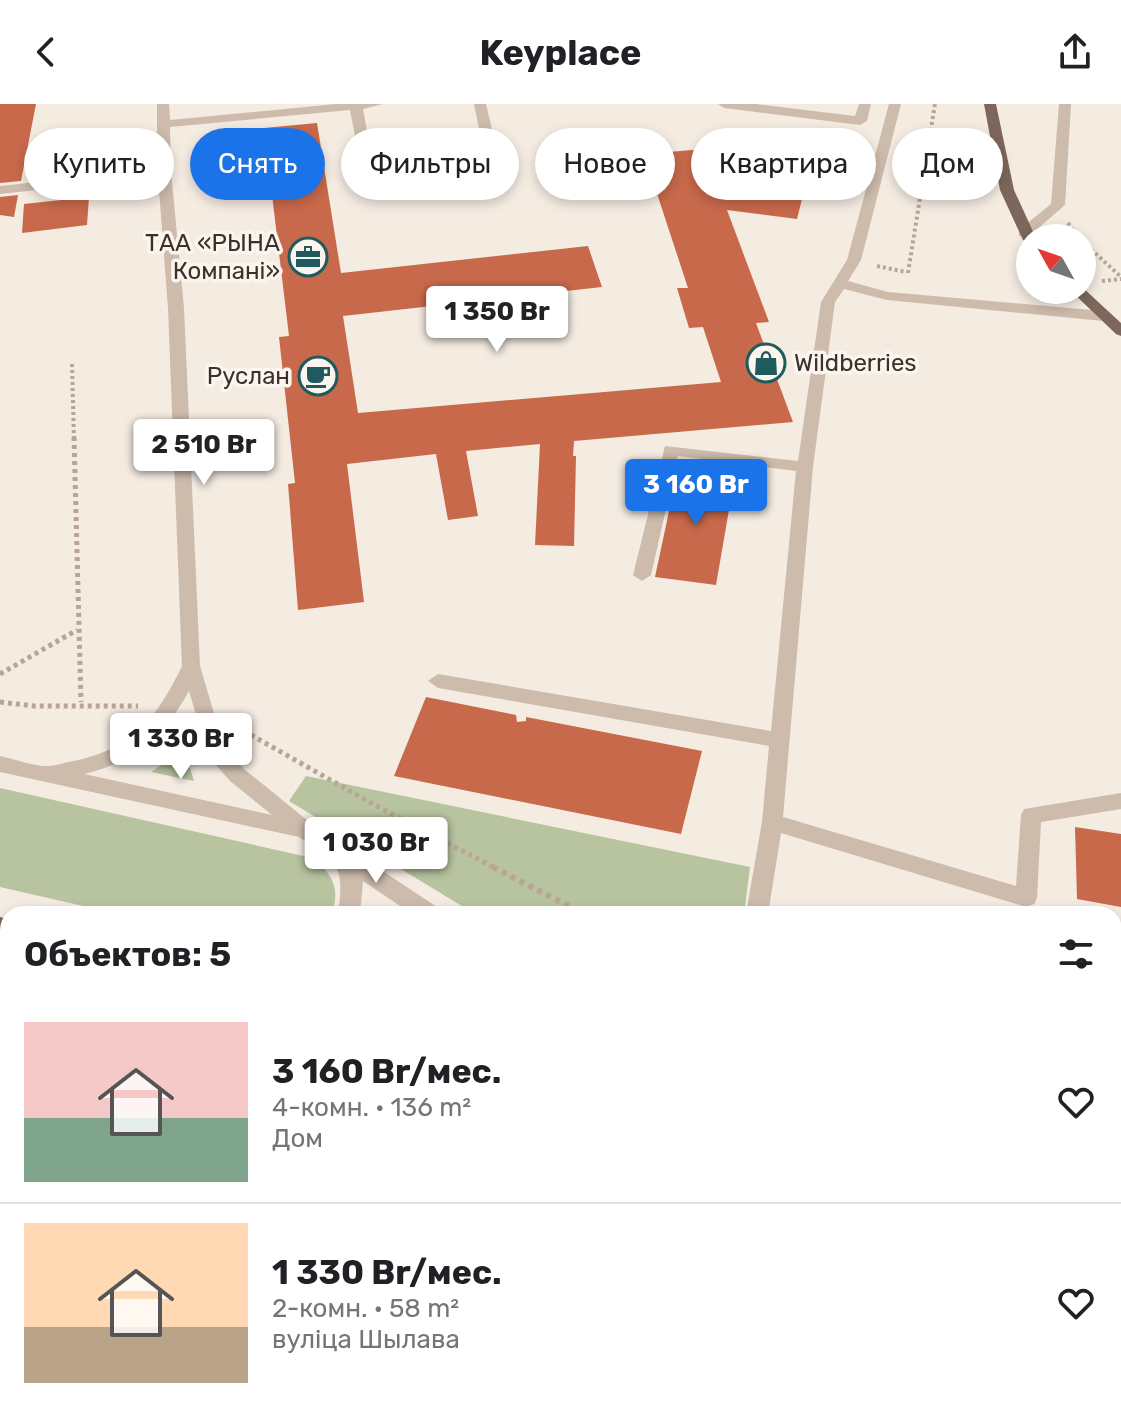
<!DOCTYPE html>
<html lang="ru">
<meta charset="utf-8">
<style>
:root{--surface:#fff;--page:#f6f6f6;--text:#202124;--muted:#757577;--line:#e0e0e0;--accent:#1a73e8}
body{margin:0;font-family:Rubik,sans-serif;background:var(--page);color:var(--text);height:100vh;display:flex;flex-direction:column;font-size:30px;white-space:nowrap}
*{box-sizing:border-box;margin:0}
p{font-size:26px;color:var(--muted)}
.icon{flex:none;width:44px;height:44px;fill:none;stroke:currentColor;stroke-width:2;stroke-linecap:round;stroke-linejoin:round}
.map{position:relative;flex:1;overflow:hidden}
.details{position:absolute;left:0px;top:802px;width:1122px;height:514px;display:flex;flex-direction:column;background:var(--surface);border-radius:24px 24px 0 0;box-shadow:0 4px 12px #0003}
.details>*{flex:none}
.hud{position:absolute;left:24px;top:24px;width:1074px;height:72px;display:flex;gap:16px}
.needle{width:52px;rotate:310deg}
.buttons{position:absolute;left:1016px;top:120px;display:grid;gap:16px}
.buttons a{display:grid;place-items:center;width:80px;height:80px;border-radius:50%;background:var(--surface);box-shadow:0 4px 12px #0003;font-size:40px}
.price{position:absolute;translate:-50% -68px;padding:0 18px;border-radius:8px;background:#fff;color:#222;font-size:26px;line-height:52px;filter:drop-shadow(0 2px 4px #0008)}
.price::after{content:'';position:absolute;left:50%;top:48px;width:24px;height:18px;margin-left:-12px;background:inherit;clip-path:polygon(0 0,100% 0,50% 100%)}
.price.active{background:var(--accent);color:#fff}
ul{padding:0;list-style:none}
li{display:flex;align-items:center;gap:24px;height:200px;padding:0 24px}
li+li{border-top:2px solid var(--line)}
li span{display:grid;place-items:center;flex:none;width:224px;height:160px;border-radius:0px;color:#555}
li>.icon{margin-inline-start:auto}
span .icon{width:96px;height:96px;fill:#fffc;stroke-width:1}
li b{font-size:34px}
h2{display:flex;justify-content:space-between;align-items:center;height:96px;padding:0 24px;font-size:34px}
.chip{padding:0 28px;border-radius:36px;background:var(--surface);box-shadow:0 4px 12px #0003;font-size:28px;line-height:72px}
.chip.active{background:var(--accent);color:#fff}
header{display:flex;justify-content:space-between;align-items:center;height:104px;padding:0 24px;background:var(--surface);font-size:36px;font-weight:700}
.map>svg:first-child{display:block}
.green{fill:#b8c4a0}
.building{fill:#c8694b}
.lines{fill:none;stroke-linecap:round;stroke-linejoin:round}
.path-far2{stroke:#b9a596;stroke-width:4;stroke-dasharray:3 3;stroke-linecap:butt}
.path-far1{stroke:#b9a596;stroke-width:5;stroke-dasharray:4 4;stroke-linecap:butt}
.path{stroke:#b9a596;stroke-width:6;stroke-dasharray:5 5;stroke-linecap:butt}
.minor{fill:#cdbbac;fill-rule:evenodd}
.major{fill:#7d675c;fill-rule:evenodd}
.rail-casing{stroke:#3b302b;stroke-width:10}
.rail{stroke:#fbf5ee;stroke-width:7;stroke-dasharray:22;stroke-linecap:butt}
.labels{text-anchor:middle;stroke-width:7;stroke-linejoin:round;paint-order:stroke}
.far-poi-label{font-size:24px;fill:#3b302b;stroke:#fbf5ee;text-anchor:end}
</style>
<header><svg class="icon" aria-label="back" viewBox="0 0 24 24"><path d="M15 5l-7 7 7 7"/></svg>Keyplace<svg class="icon" aria-label="share" viewBox="0 0 24 24"><path d="M12 15V3M7 8l5-5 5 5M5 13v7h14v-7"/></svg></header>
<div class="map">
<svg width="1121" height="1315" viewBox="0 0 1121 1315">
<rect width="100%" height="100%" fill="#f4ebe1"/>
<!-- green -->
<path class="green" d="M184 646 194 677 151 668Z
M306 672 750 763 744 810H475L289 697Z
M0 684 308 753C331 765 342 785 331 810H118L0 783Z
M1114 1239 1121 1241V1315H1039L1026 1308H1114Z"/>
<!-- building -->
<path class="building" d="M0 0H36L21 77 0 79Z
M317 19 341 169 588 142 602 183 343 212 358 309 721 278 703 223 689 224 677 184H688L644 50 704 45 716 77 756 82 759 69 767 67 762 60 765 49 800 54 791 86 804 87 797 115 727 106 769 218 756 219 793 318 574 337 573 352H576L574 442 535 441 540 340 466 347 478 412 448 416 436 350 347 360 364 498 298 506 288 380 295 379 279 233 289 232 264 24Z
M18 91 14 113 0 111V93Z
M89 93 87 121 22 129 24 100Z
M678 365 735 371 716 481 655 473Z
M426 593 516 611 517 618 526 617V613L702 647 681 730 394 672Z
M1075 723 1121 730V803L1077 795Z"/>
<g class="lines">
<!-- path-far2 -->
<path class="path-far2" d="M1068 119 1079 134
M1082 137 1121 173
M877 162 906 168
M908 169 935 0
M1102 177 1121 175
M72 260 74 335"/>
<!-- path-far1 -->
<path class="path-far1" d="M74 333 81 598
M0 570 77 526
M0 598 34 602H138
M237 623 371 699 497 765"/>
<!-- path -->
<path class="path" d="M493 763 584 810
M0 920 8 922
M1114 968 1121 969
M1114 1194 1121 1196"/>
<!-- minor -->
<path class="minor" d="M157 0H169L170 16 336 0H383L363 5 376 76 488 68 474 0H486L503 72 496 76 365 84 350 6 170 23 171 68 184 204 200 562 224 643 244 665 313 721 437 803 440 810H412L363 777 360 810H338C345 760 338 760 299 733L0 668V652C15 655 34 663 49 662 57 662 66 658 74 657 132 645 157 614 182 562L168 204 158 73 0 90V82L157 65ZM189 587 208 652 230 677 272 711 84 670C135 658 164 632 189 587Z
M718 0H755L855 12 859 0H871L867 17 860 21 724 4Z
M889 0H901L861 156 848 177 888 188 1103 207 1111 212 1103 217 887 196 844 185 835 198 813 363 783 713 1016 782 1021 711 1024 705 1121 689V705L1041 718 1037 794 1034 800 1026 803 781 729 768 810H746L762 718 769 642 438 584 428 577 438 570 771 627 796 367 678 352 651 471 642 477 633 471 665 342 798 357 821 198 847 156Z
M1059 0H1071L1065 101 1029 132H1019V126L1051 100Z
M740 35 813 44 842 67 830 70 804 51 745 44 743 53 764 65 752 68 729 55 733 39Z
M0 1263 8 1265V1291L0 1289Z
M96 1308H142L145 1315H99Z"/>
<!-- major -->
<path class="major" d="M984 0H996L1014 86 1036 134H1030V140L1023 136 1000 86Z
M1082 183 1121 219V232L1116 230 1070 186H1082Z
M0 813 8 815V833L0 831Z
M1114 1070 1121 1072V1096L1114 1094Z"/>
<!-- rail casing -->
<g class="rail-casing">
<path id="rail" d="M0 1210 8 1212
M349 1308 374 1315"/>
</g>
<!-- rail -->
<use href="#rail" class="rail"/>
</g>
<!-- icons -->
<defs>
<g id="office-ring" transform="scale(2)"><circle r="9.5" fill="#fbf5ee" stroke="#1f5a5e" stroke-width="1.5"/><path d="M-6-3h4V-5.5h4V-3h4V5H-6ZM-1-4.5V-3h2v-1.5ZM-6 0V1H6V0Z" fill="#1f5a5e"/></g>
<g id="shop-ring" transform="scale(2)"><circle r="9.5" fill="#fbf5ee" stroke="#1f5a5e" stroke-width="1.5"/><path d="M-5-2.5h2.3a2.7 3.5 0 0 1 5.4 0H5L5.5 6h-11ZM-1.5-2.5h3a1.5 2.3 0 0 0-3 0Z" fill="#1f5a5e"/></g>
<g id="cafe-ring" transform="scale(2)"><circle r="9.5" fill="#fbf5ee" stroke="#1f5a5e" stroke-width="1.5"/><path d="M-5.5-4.5H6V0H3Q3 3.5 0 3.5H-2.5Q-5.5 3.5-5.5 0ZM3-3.2v2h1.7v-2ZM-6 4.5H4V6H-6Z" fill="#1f5a5e"/></g>
</defs>
<g fill-rule="evenodd">
<use href="#office-ring" x="308" y="153"/>
<use href="#shop-ring" x="766" y="259"/>
<use href="#cafe-ring" x="318" y="272"/>
</g>
<g class="labels">
<!-- far-poi labels -->
<g class="far-poi-label">
<text x="280" y="147">ТАА «РЫНА<tspan x="280" dy="28">Компані»</tspan></text>
<text x="794" y="267" text-anchor="start">Wildberries</text>
<text x="290" y="280">Руслан</text>
</g>
</g>
</svg>
<div class="buttons">
<a><svg class="needle" viewBox="-14 -14 28 28"><path d="M0-13l5 13h-10z" fill="#e53935"/><path d="M0 13l5-13h-10z" fill="#757577"/></svg></a>
</div>
<b class="price" style="left:497px;top:250px">1 350 Br</b>
<b class="price" style="left:204px;top:383px">2 510 Br</b>
<b class="price active" style="left:696px;top:423px">3 160 Br</b>
<b class="price" style="left:181px;top:677px">1 330 Br</b>
<b class="price" style="left:376px;top:781px">1 030 Br</b>
<div class="hud">
<a class="chip">Купить</a>
<a class="chip active">Снять</a>
<a class="chip">Фильтры</a>
<a class="chip">Новое</a>
<a class="chip">Квартира</a>
<a class="chip">Дом</a>
</div>
<section class="details">
<h2>Объектов: 5<svg class="icon" aria-label="filters" viewBox="0 0 24 24"><path d="M4 7h16M4 17h16"/><circle cx="9" cy="7" r="2"/><circle cx="15" cy="17" r="2"/></svg></h2>
<ul>
<li><span style="background:linear-gradient(#f6c9c9 60%,#7fa58c 0)"><svg class="icon" aria-label="home" viewBox="0 0 24 24"><path d="M3 11l9-7 9 7M6 9v11h12V9"/></svg></span><div><b>3 160 Br/мес.</b><p>4-комн. · 136 m²</p><p>Дом</p></div><svg class="icon" aria-label="heart" viewBox="0 0 24 24"><path d="M12 20l-8-8c-3-5 5-10 8-4 3-6 11-1 8 4z"/></svg></li>
<li><span style="background:linear-gradient(#ffd9b3 65%,#b9a48a 0)"><svg class="icon" aria-label="home" viewBox="0 0 24 24"><path d="M3 11l9-7 9 7M6 9v11h12V9"/></svg></span><div><b>1 330 Br/мес.</b><p>2-комн. · 58 m²</p><p>вуліца Шылава</p></div><svg class="icon" aria-label="heart" viewBox="0 0 24 24"><path d="M12 20l-8-8c-3-5 5-10 8-4 3-6 11-1 8 4z"/></svg></li>
</ul>
</section>
</div>
